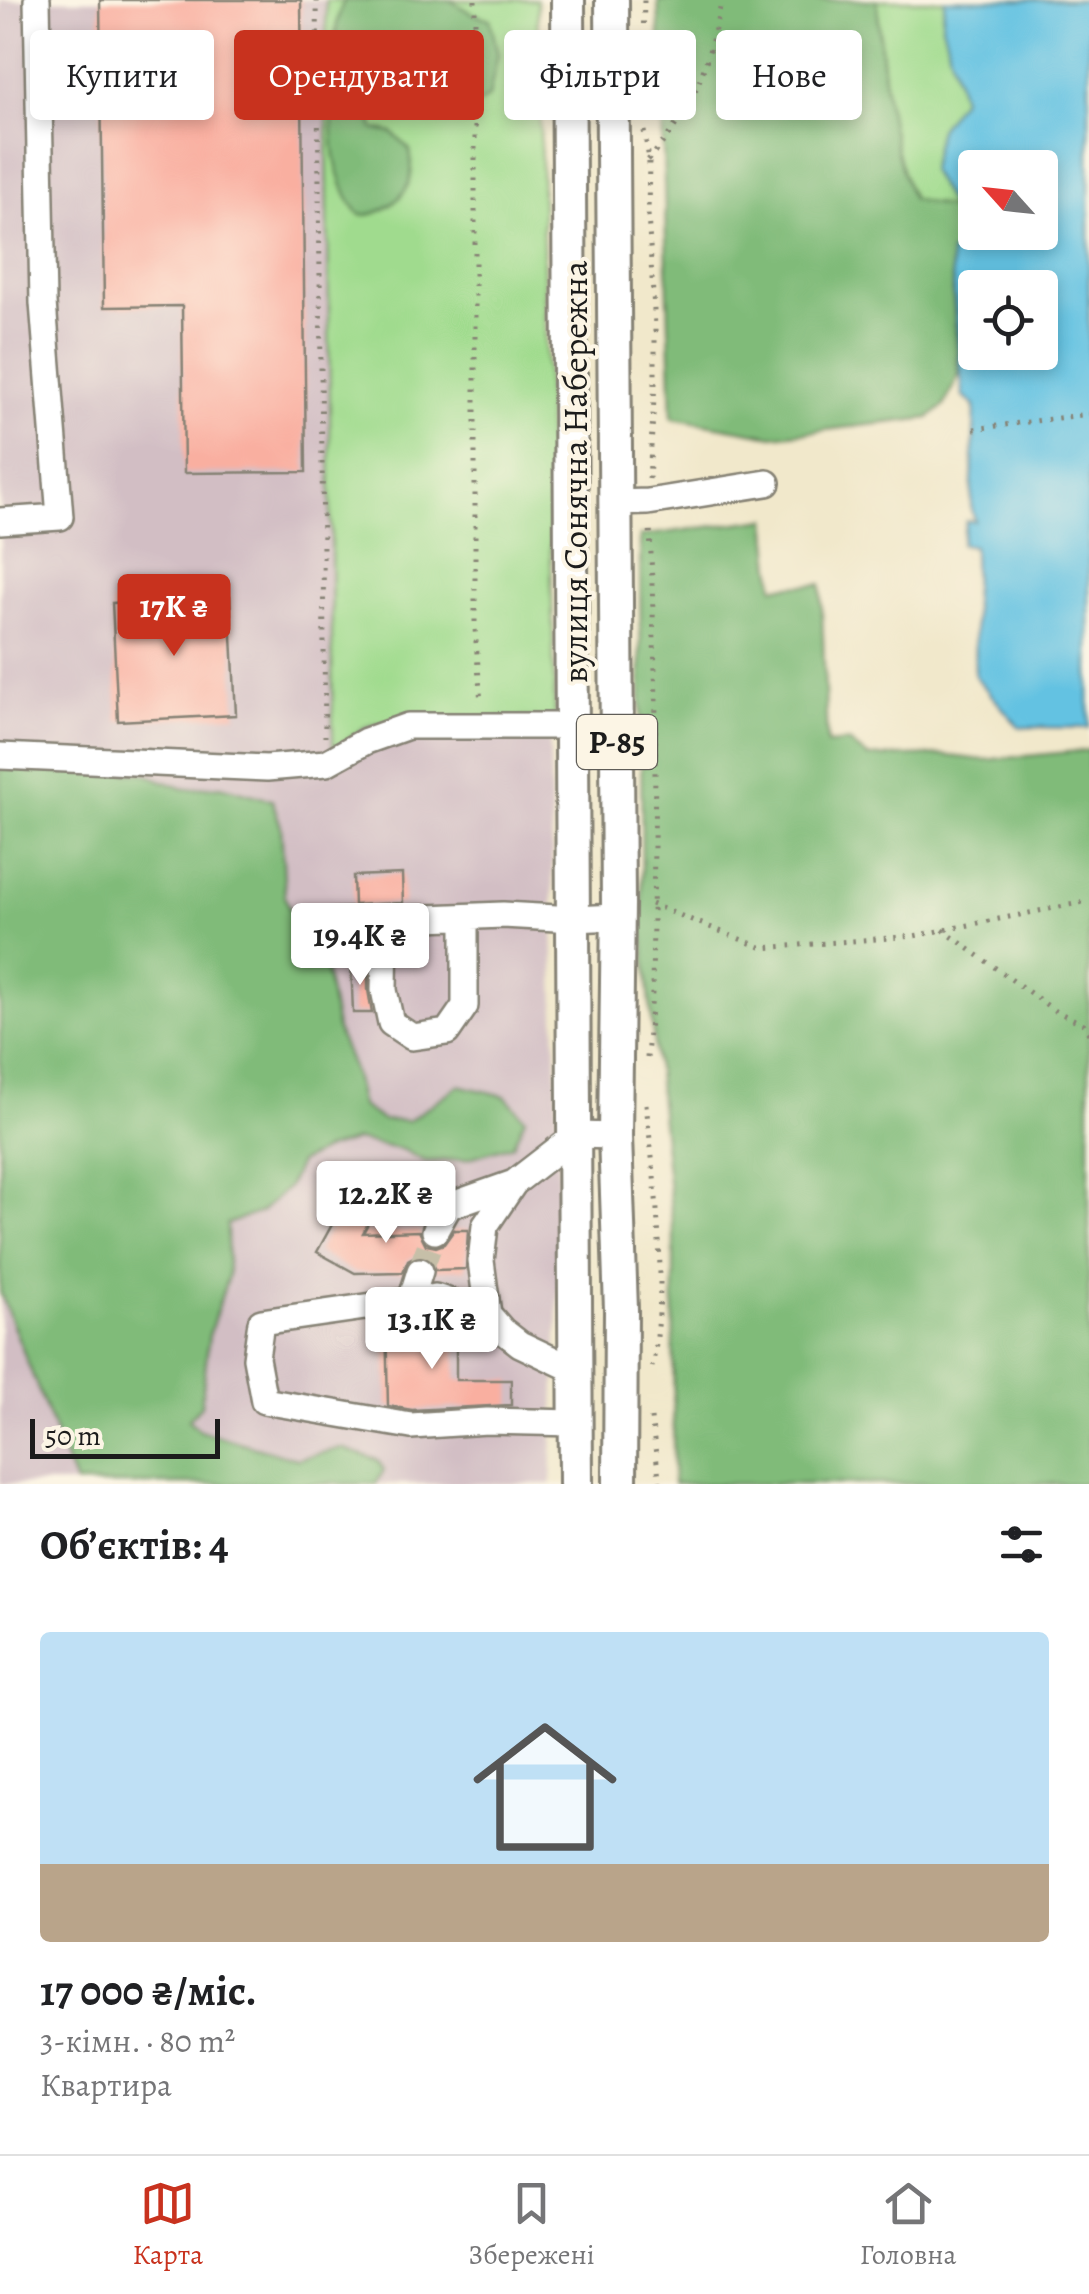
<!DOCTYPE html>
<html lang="uk">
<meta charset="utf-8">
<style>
:root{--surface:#fff;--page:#f6f6f6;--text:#202124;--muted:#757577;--line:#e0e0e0;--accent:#c8321e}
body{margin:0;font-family:Alegreya,serif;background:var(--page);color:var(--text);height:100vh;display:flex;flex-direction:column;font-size:38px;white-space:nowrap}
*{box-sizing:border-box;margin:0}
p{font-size:32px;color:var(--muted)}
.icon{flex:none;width:55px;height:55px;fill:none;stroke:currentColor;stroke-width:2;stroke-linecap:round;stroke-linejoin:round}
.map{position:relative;height:1484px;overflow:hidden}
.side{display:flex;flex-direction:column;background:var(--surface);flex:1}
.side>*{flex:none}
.guide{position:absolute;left:30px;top:30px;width:1030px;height:90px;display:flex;gap:20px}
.needle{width:65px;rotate:297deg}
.fabs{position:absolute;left:958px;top:150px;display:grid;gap:20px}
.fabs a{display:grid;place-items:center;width:100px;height:100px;border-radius:10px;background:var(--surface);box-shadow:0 5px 15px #0003;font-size:50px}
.scale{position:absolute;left:30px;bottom:25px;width:190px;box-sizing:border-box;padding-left:10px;border:5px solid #1c1c1c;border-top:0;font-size:28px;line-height:35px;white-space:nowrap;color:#1c1c1c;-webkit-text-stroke:8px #fcf5e5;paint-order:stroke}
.price{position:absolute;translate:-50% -85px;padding:0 22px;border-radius:10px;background:#fff;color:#222;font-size:32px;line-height:65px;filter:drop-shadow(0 2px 5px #0008)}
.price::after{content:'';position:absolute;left:50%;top:60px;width:30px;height:22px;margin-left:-15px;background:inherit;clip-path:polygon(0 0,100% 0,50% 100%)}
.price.active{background:var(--accent);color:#fff}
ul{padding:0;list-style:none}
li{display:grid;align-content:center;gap:20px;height:530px;padding:0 40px}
li span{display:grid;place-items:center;height:310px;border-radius:10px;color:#555}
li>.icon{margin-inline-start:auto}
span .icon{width:180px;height:180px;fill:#fffc;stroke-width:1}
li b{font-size:42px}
h2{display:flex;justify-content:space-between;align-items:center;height:120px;padding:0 40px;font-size:42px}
.tag{padding:0 35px;border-radius:10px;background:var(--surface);box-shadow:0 5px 15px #0003;font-size:35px;line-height:90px}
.tag.active{background:var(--accent);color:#fff}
.menu{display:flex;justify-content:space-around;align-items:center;height:140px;border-top:2px solid var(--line);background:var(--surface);font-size:28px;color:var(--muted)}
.menu a{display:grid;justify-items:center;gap:5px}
.menu .active{color:var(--accent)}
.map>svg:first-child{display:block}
.industrial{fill:#d2bec4}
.green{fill:#a0db8e;stroke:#5e7c55;stroke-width:2.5}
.forest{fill:#80bb79;stroke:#4e6c4a;stroke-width:2.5}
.water{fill:#64c2e2;stroke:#406f7f;stroke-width:2.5;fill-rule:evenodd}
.building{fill:#f9afa0}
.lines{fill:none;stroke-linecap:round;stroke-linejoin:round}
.minor-tunnel{stroke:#c6bfa8;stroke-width:25;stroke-dasharray:25 12;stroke-linecap:butt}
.minor-casing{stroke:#868274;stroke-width:30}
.major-casing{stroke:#868274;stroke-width:38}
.path{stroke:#868274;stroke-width:5;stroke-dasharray:2.5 8;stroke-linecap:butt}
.minor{stroke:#fff;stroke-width:25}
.major{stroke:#fff;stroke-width:32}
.labels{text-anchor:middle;stroke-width:8;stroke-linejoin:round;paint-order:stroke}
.shield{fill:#fcf5e5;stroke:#5f5d58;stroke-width:2.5}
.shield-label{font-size:32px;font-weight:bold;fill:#1c1c1c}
.street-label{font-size:35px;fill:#1c1c1c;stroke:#fcf5e5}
</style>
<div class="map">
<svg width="1089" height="1484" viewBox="0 0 1089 1484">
<rect width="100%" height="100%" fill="#fcf5e5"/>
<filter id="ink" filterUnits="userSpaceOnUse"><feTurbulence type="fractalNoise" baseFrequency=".01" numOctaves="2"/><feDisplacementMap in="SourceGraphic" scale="20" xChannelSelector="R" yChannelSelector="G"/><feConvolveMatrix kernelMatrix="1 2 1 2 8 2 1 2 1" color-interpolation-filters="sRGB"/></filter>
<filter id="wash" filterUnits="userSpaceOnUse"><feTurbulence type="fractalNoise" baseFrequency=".0048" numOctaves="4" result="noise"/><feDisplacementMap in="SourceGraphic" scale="40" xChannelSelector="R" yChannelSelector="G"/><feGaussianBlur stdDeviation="2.25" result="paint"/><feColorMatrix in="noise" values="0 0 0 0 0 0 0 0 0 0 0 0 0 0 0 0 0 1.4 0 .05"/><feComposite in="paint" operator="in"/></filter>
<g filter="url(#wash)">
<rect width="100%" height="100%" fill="#f1e8cb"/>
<!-- industrial -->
<path class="industrial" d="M0 0H535L560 1263 551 1484H0Z"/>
<!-- green -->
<path class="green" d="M326 0H537L555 718H409L365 727 333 750Z
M877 0H945L942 25 962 98 939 129 930 170 952 208 912 200C887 137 882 67 877 0Z"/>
<!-- forest -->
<path class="forest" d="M345 0H450L471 13 490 19 498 54 489 97 455 119 431 115 417 98 409 72 394 71 377 79 370 109 374 129 393 133 410 150C411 158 413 168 411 176 407 198 381 216 360 215 346 199 339 178 335 157 330 132 330 19 345 0Z
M658 0H877C882 67 887 136 912 199L952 208 975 204V232L1016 233 950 253 959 375 944 406 929 418 773 436 672 418Z
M767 519 774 587 821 584 827 744 849 742 868 757 942 755 984 760 1089 750V1484H673L674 1240 642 925 640 536Z
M0 766 143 773 184 789 221 786 272 800 281 826 285 897 291 913 322 952 336 1028 353 1070 361 1106 382 1120 408 1121 459 1085 505 1096 525 1118 513 1145 466 1159 426 1162 403 1150 356 1140 327 1149 299 1163 288 1187 261 1212 227 1224 228 1276 209 1335 201 1406 188 1420 201 1431 297 1459 342 1448 378 1460 384 1470 376 1484H75L0 1292Z"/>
<!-- water -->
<path class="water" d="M945 0H1089V728L1019 727 975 676 973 546 961 544 966 521H975L971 506 975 406 963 396 950 253 1016 233 1040 232V168H975V204L952 208 930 170 939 129 962 98 942 25ZM975 288H1040V352H975Z"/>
<g id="blocks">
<!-- building -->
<path class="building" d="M100 0H301L306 472 184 473 182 306 104 307Z
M230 596 236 715 118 721 112 603Z
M402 874 403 903 354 905 353 876Z
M351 962H368V990L372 1013H353Z
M345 1201 372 1216 363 1233 419 1231 426 1245 436 1247 444 1244 454 1230H468L466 1269 436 1270 431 1259 417 1255 408 1260 403 1272 355 1273 317 1252Z
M431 1318V1343H456V1380H511V1405L412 1410 388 1406 386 1320Z"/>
</g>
</g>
<g filter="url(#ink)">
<use href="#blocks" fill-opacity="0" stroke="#868274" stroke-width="2.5"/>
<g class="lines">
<!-- minor-tunnel -->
<path class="minor-tunnel" d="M420 1271 435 1231"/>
<!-- minor casing -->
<g class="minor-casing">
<path id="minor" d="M615 503 648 502 767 483
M0 521 60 517 43 303 37 0
M0 756 267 768 326 763 366 741 408 726H573
M385 920 384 990 391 1023 412 1037 447 1032 465 1006V917
M326 922 503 915 574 919 617 917
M435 1231 449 1206 514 1183
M411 1300 420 1271
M488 1314 435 1297 261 1322 256 1358 264 1401 411 1426 487 1421 576 1423
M577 1371 520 1344 502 1330 488 1314 481 1261 485 1226 514 1183 576 1135 615 1136"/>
</g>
<!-- major casing -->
<g class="major-casing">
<path id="major" d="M568 0 576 1484
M612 0 618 904 615 1136 621 1310 620 1484"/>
</g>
<!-- path -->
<path class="path" d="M317 0 325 737
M475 0V629L481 703
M643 45 644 0
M644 131 649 159 648 214 655 326V383L649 479
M648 160C698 104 705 71 722 0
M974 429 1089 414
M651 904 763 948 914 936 1089 901
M943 930 1055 1011 1084 1024 1089 1034
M647 1058 652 993 656 699 650 525
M646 1104C655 1185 669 1288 652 1367
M651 1418 660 1484"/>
<!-- minor -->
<use href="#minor" class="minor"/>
<!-- major -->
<use href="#major" class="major"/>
</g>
</g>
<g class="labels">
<!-- shield labels -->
<rect class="shield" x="577" y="715" width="80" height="54" rx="8"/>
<g class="shield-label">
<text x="617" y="753">Р-85</text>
</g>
<!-- street labels -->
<g class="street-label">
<text transform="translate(575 472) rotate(-90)" y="12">вулиця Сонячна Набережна</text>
</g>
</g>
</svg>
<div class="fabs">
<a><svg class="needle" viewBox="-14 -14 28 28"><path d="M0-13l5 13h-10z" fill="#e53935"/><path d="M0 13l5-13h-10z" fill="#757577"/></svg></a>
<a><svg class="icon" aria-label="locate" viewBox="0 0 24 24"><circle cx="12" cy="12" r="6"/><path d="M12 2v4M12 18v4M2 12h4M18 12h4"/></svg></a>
</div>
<div class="scale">50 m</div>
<b class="price active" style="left:174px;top:659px">17K ₴</b>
<b class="price" style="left:360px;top:988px">19.4K ₴</b>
<b class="price" style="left:386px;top:1246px">12.2K ₴</b>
<b class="price" style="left:432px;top:1372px">13.1K ₴</b>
<div class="guide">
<a class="tag">Купити</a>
<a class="tag active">Орендувати</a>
<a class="tag">Фільтри</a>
<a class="tag">Нове</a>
</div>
</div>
<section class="side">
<h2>Об’єктів: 4<svg class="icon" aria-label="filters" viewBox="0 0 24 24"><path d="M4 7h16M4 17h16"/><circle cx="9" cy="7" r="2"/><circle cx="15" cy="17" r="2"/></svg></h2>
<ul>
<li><span style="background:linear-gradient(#bfe0f5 75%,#b9a48a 0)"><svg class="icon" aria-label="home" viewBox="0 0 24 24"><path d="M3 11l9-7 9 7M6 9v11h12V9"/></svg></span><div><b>17 000 ₴/міс.</b><p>3-кімн. · 80 m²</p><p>Квартира</p></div></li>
</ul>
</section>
<nav class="menu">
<a class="active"><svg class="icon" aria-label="map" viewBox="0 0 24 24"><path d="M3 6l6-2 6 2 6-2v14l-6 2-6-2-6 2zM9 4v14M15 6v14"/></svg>Карта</a>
<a><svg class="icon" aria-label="saved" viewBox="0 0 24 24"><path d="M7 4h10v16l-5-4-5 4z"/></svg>Збережені</a>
<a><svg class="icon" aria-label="home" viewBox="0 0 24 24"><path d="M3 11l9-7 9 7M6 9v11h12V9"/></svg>Головна</a>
</nav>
